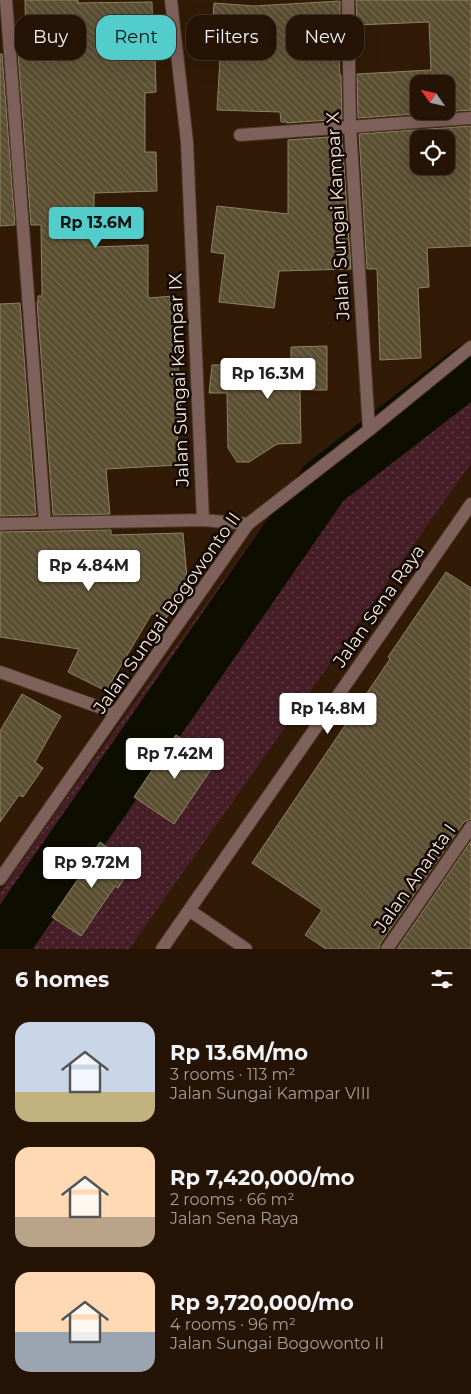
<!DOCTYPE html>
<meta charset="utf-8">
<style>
:root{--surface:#251405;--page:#2d1d0f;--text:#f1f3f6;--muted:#a39e9a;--line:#423327;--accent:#52cdcc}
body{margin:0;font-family:Montserrat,sans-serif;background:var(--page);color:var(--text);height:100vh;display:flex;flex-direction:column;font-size:19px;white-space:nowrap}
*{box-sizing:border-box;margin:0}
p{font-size:16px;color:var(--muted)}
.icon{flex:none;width:28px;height:28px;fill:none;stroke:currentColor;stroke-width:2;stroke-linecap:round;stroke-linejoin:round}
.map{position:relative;height:949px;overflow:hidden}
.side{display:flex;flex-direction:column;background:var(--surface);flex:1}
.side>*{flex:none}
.hud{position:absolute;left:15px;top:15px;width:441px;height:45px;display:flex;gap:10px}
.needle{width:32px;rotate:304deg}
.fabs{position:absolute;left:410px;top:75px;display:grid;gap:10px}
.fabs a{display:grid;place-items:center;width:45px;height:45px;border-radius:10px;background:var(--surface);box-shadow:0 5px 20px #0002,0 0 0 1px var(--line);font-size:25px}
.price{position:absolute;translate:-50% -42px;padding:0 11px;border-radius:5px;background:#fff;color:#222;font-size:16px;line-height:32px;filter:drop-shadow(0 1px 2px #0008)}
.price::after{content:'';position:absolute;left:50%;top:30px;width:15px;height:11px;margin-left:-8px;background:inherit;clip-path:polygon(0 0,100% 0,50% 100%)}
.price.on{background:var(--accent);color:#111}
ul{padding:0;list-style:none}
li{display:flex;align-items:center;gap:15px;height:125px;padding:0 15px}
li span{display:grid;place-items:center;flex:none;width:140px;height:100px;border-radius:15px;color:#555}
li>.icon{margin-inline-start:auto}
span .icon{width:60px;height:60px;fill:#fffc;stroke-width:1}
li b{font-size:21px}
h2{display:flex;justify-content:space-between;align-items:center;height:60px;padding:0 15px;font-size:21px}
.chip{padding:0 18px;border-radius:15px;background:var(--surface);box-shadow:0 5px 20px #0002,0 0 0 1px var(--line);font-size:18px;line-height:45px}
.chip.on{background:var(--accent);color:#111}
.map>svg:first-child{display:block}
.park{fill:url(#park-dots)}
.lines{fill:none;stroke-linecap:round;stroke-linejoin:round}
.river{stroke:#0d0e00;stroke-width:52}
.building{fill:url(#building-back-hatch);stroke:#8e8163;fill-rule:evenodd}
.street-casing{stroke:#4d3825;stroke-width:14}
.street{stroke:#7e615a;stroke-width:12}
.labels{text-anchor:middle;stroke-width:5;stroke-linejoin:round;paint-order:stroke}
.street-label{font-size:18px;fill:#f7e8dc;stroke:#110803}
</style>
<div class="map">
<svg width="471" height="949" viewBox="0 0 471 949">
<defs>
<pattern id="park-dots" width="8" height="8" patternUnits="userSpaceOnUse" patternTransform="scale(1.25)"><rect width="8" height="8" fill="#461e27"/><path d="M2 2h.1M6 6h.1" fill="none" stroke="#613f46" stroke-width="1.8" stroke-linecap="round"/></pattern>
<pattern id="building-back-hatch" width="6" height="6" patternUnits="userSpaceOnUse" patternTransform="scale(1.25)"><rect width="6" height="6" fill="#5b4f32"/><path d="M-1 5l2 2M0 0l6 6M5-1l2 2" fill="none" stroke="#73684f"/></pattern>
</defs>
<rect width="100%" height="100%" fill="#311b07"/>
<!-- park -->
<path class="park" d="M470 368H471V463L129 949H0V893L49 822 268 518Z"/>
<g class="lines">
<!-- river -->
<path class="river" d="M1 949 324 483 471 369"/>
</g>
<!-- building -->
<path class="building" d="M25 0H78V3L152 2 153 51H155L156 92 145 93V152H156L157 191 94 193V247L148 245V298L174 296 182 430 177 431 179 465 106 469 110 514 53 515 37 302H38V296H42L41 225H31L18 53 26 52Z
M356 0H471V110L358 118 357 74 431 70 429 22 357 25ZM419 84H446V111H419Z
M340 1V26H337L340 75H341L342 119 287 123V122H281L280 112 217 110 221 41H211L214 3 254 6Z
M0 54H2L15 225 0 226Z
M471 126V246L427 248 429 287 418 288 421 358 380 360 377 269H367L359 134ZM419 139H446V166H419Z
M342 136 351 269 279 271 274 308 219 302 225 254 211 252 217 206 288 214V140Z
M20 303 36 515 0 516V304Z
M327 346V390H300L301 443 277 444 249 462H237L228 448 227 393H209L212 365 291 364V347Z
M111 530V535L183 533 188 589 164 621 152 613 106 691 68 672 79 649 0 637V532Z
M446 572 471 588V819L464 822 380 944 379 949H326L305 935 322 910 252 863 390 659 388 657Z
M22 694 61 716 35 762 43 768 23 797 19 795 0 822V731Z
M176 735 216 762 174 824 134 797Z
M471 841V949H397Z
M100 842 133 865 118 888 115 886 81 936 52 917 87 866 85 865Z"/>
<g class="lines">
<!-- street casing -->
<g class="street-casing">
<path id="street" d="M6 0 45 523
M171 0 187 142 203 520
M348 0 350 126 369 430
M240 135 471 118
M0 524 203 520 248 524
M0 672 116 713
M0 879 248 524 369 430 471 347
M189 910 246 949
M162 949 471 504
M387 949 471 827"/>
</g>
<!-- street -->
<use href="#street" class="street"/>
</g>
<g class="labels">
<!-- street labels -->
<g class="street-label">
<text transform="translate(338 216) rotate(-93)" y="6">Jalan Sungai Kampar X</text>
<text transform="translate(179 380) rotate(-92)" y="6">Jalan Sungai Kampar IX</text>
<text transform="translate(379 606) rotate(-55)" y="6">Jalan Sena Raya</text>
<text transform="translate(167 613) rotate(-55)" y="6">Jalan Sungai Bogowonto II</text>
<text transform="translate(415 878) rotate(-55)" y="6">Jalan Ananta I</text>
</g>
</g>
</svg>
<div class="fabs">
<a><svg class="needle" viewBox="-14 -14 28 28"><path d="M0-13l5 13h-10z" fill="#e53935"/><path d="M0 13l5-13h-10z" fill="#a39e9a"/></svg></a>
<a><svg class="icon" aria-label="locate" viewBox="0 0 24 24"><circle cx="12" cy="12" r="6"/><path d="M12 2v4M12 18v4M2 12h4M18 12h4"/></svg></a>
</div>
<b class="price on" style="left:96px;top:249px">Rp 13.6M</b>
<b class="price" style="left:268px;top:400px">Rp 16.3M</b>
<b class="price" style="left:89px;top:592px">Rp 4.84M</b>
<b class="price" style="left:328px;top:735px">Rp 14.8M</b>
<b class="price" style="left:175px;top:780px">Rp 7.42M</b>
<b class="price" style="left:92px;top:889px">Rp 9.72M</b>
<div class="hud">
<a class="chip">Buy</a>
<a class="chip on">Rent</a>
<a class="chip">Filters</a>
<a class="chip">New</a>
</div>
</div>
<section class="side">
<h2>6 homes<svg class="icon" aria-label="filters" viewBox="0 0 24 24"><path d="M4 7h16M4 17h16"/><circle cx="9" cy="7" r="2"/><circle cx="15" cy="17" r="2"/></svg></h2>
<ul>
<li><span style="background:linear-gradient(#c9d6e8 70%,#c2b280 0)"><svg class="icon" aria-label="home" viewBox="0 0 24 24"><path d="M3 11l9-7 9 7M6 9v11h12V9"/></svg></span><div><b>Rp 13.6M/mo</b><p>3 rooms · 113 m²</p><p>Jalan Sungai Kampar VIII</p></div></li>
<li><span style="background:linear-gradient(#ffd9b3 70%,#b9a48a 0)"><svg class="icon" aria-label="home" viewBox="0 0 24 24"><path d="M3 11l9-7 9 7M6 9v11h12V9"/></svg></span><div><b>Rp 7,420,000/mo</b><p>2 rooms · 66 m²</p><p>Jalan Sena Raya</p></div></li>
<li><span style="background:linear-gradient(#ffd9b3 60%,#9aa5b1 0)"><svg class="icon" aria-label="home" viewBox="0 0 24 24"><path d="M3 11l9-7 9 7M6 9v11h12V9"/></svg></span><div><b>Rp 9,720,000/mo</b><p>4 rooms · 96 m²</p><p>Jalan Sungai Bogowonto II</p></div></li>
</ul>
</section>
